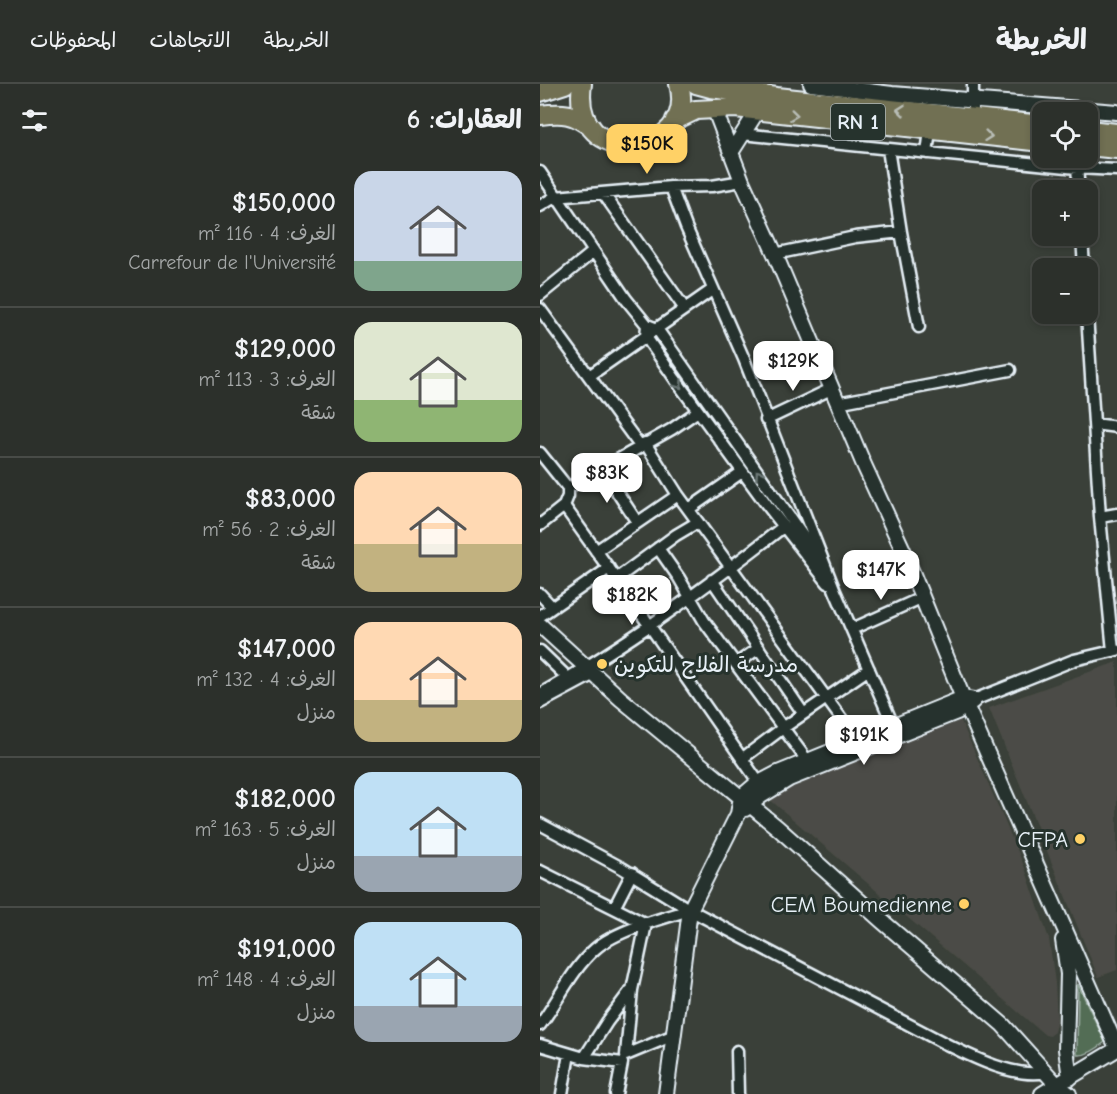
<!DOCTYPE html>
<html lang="ar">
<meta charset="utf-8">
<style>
:root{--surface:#2c302b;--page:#343833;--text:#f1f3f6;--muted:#a6a9a9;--line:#484b47;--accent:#ffd166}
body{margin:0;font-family:"Comic Neue","Playpen Sans Arabic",sans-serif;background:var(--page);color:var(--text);direction:rtl;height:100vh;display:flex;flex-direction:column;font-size:22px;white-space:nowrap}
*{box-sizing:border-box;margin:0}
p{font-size:20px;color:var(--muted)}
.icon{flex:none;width:33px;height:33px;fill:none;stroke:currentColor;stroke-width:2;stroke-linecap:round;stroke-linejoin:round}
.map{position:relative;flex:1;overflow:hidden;direction:ltr}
.details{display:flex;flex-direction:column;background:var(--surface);width:540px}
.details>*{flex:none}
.controls{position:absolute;left:492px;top:18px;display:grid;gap:12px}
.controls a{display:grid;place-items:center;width:66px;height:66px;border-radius:12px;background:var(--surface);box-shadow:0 3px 9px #0003,0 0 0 2px var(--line);font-size:30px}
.price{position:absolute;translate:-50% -51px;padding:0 14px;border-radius:12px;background:#fff;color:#222;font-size:20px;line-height:39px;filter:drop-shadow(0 2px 3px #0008)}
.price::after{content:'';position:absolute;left:50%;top:36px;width:18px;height:14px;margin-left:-9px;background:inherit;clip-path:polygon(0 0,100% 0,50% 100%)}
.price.active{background:var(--accent);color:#111}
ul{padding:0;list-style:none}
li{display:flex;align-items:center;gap:18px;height:150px;padding:0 18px}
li+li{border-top:2px solid var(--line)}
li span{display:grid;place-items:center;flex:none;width:168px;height:120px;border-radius:18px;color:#555}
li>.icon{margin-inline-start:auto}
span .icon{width:72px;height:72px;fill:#fffc;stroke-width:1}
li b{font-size:26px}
h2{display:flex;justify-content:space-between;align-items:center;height:72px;padding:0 18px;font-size:26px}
header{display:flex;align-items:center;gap:36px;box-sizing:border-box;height:84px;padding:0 30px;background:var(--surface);border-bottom:2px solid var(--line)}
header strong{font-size:28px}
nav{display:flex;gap:33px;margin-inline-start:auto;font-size:21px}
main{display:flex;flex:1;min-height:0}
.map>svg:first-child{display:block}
.built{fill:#4b4c46}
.green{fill:#536d54;stroke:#9eafa6;stroke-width:1.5}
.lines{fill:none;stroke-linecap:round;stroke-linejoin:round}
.minor-casing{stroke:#e8f1f8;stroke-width:15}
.tertiary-casing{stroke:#e8f1f8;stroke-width:18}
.trunk-casing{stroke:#e8f1f8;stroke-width:22}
.minor{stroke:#26332d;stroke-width:10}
.tertiary{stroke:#26332d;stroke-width:14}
.trunk{stroke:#716f52;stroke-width:18}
.oneway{stroke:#b8bdb6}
.oneway2{stroke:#6a7674}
.poi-dot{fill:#ffd166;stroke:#26332d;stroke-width:2}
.labels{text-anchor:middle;stroke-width:6;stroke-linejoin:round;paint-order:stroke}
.shield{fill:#26332d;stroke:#aeb8bb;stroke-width:1.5}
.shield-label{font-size:21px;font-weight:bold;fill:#e8f1f8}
.poi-label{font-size:22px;fill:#e8f1f8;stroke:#26332d;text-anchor:end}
</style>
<header>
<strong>الخريطة</strong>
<nav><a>الخريطة</a><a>الاتجاهات</a><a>المحفوظات</a></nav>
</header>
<main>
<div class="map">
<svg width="577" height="1010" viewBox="0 0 577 1010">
<rect width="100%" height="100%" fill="#3a4039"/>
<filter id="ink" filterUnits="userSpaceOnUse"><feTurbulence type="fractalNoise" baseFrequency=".0167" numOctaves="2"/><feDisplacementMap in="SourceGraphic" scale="12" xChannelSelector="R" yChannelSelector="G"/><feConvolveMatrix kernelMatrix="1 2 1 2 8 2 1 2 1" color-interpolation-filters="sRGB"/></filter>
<g filter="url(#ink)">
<!-- built -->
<path class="built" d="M577 578V886L558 893 449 624Z
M418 630 485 784 509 855 515 899 517 935 514 948 510 952 505 951 228 714Z"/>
<!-- green -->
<path class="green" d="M538 900 565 958C558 964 547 972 537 971Z"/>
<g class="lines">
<!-- minor casing -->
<g class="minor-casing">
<path id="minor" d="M433 33V0
M202 50 537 84 577 86
M348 65 361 148
M387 69 390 47
M0 88 86 215 107 241 117 245 281 478
M131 103 146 143 204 275 295 507 356 648
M539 106 537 84 540 74
M63 109 145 225
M0 122 15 113 131 103 172 102 202 97
M542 152 544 184
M235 170 315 153 361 148 379 243
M0 211 53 168
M0 225 100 362
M547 230 560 433 573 567
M107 241 106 253 135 295 227 421 288 499
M49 292 172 206
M297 319 470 286
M226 336 291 305
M554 340 577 343
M105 359 138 411 317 656
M0 369 28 404V412L24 422 98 525 219 699
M62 385 97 438
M28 404 132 345 158 327
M149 425 202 388
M560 433 577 430
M0 441 24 422
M118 464 139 494 164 537 272 683
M56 467 138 411
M76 495 136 451 158 438
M172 496 263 629
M0 510 12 523
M0 532 69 484
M312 545 381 514
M0 567 28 594
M196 580 219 564
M0 610C86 562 166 503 243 443
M434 616 534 576 577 566
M0 619 54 590
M203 674 243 644 329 585
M0 740 82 784 150 826 404 959C432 973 475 995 506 988
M0 787 106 840 92 906 86 971 134 951
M74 824 92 789
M0 941C18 917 32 885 55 865 75 847 123 834 150 826
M0 961 44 974 82 979 76 1010
M197 967 198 1010
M44 974 67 938 91 906
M22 1010 29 970"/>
</g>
<!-- tertiary casing -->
<g class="tertiary-casing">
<path id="tertiary" d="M271 0 352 10 577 28
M174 24 202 97 235 170 324 381 363 466 423 614 577 964
M192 67 218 26
M0 541 81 615 238 744 342 837 463 941 517 1001 529 1010
M205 725 221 712 249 695 417 628 433 617
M523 856 528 890 526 965 530 994
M126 1010 150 826 198 730 201 713 215 701 238 689 423 614 434 616
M502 1010 577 965"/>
</g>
<!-- trunk casing -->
<g class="trunk-casing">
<path id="trunk" d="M42 0C29 88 159 75 139 0
M156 0 171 4 237 13 502 41
M0 8 25 0
M0 31C23 28 33 29 51 43
M135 36 156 26 195 24 502 58
M548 46 577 49
M548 62 577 65"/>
</g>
<!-- minor -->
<use href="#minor" class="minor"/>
<!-- tertiary -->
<use href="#tertiary" class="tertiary"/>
<!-- trunk -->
<use href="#trunk" class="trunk"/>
</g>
<!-- one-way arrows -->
<defs><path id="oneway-chevron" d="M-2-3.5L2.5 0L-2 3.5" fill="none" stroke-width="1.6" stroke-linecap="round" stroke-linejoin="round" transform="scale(1.5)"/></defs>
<g class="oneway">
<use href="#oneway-chevron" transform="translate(361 26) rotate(-174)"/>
<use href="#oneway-chevron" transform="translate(254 31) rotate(7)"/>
<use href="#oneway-chevron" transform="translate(448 52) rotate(6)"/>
</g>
<g class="oneway2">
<use href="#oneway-chevron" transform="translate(139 301) rotate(54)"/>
<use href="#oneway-chevron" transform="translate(219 390) rotate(-125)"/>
</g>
</g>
<!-- markers -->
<g class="poi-dot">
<circle cx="62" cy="580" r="6"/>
<circle cx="540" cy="755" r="6"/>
<circle cx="424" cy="820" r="6"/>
</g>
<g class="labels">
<!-- shield labels -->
<rect class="shield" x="291" y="20" width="54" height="36" rx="4.5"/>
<g class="shield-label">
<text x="318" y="45">RN 1</text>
</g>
<!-- poi labels -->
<g class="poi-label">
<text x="74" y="588" text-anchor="start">مدرسة الفلاح للتكوين</text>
<text x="528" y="763">CFPA</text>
<text x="412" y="828">CEM Boumedienne</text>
</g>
</g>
</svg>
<div class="controls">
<a><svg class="icon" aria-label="locate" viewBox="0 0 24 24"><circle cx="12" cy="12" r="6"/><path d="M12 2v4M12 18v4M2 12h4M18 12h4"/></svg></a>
<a>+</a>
<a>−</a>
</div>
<b class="price active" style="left:107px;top:91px">$150K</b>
<b class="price" style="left:253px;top:308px">$129K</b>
<b class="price" style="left:67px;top:420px">$83K</b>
<b class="price" style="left:341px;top:517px">$147K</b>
<b class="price" style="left:92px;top:542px">$182K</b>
<b class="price" style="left:324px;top:682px">$191K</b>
</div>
<section class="details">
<h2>العقارات: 6<svg class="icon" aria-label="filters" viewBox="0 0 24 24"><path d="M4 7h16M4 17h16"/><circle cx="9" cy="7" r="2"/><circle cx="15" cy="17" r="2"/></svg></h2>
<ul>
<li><span style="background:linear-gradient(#c9d6e8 75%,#7fa58c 0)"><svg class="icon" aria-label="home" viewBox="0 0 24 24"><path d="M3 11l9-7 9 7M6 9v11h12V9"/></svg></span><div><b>$150,000</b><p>الغرف: 4 · 116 m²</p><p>Carrefour de l'Université</p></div></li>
<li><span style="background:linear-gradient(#dfe7d0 65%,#8fb573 0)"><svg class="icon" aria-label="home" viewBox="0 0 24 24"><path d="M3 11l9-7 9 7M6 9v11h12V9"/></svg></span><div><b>$129,000</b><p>الغرف: 3 · 113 m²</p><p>شقة</p></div></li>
<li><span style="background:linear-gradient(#ffd9b3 60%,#c2b280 0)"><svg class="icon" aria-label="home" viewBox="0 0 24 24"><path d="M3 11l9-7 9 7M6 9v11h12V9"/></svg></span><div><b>$83,000</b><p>الغرف: 2 · 56 m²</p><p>شقة</p></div></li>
<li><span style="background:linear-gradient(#ffd9b3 65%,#c2b280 0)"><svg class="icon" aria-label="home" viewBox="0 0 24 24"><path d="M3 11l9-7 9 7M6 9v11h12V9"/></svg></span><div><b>$147,000</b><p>الغرف: 4 · 132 m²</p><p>منزل</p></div></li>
<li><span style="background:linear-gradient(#bfe0f5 70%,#9aa5b1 0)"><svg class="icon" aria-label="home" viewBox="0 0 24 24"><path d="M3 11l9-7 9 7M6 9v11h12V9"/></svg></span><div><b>$182,000</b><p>الغرف: 5 · 163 m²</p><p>منزل</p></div></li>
<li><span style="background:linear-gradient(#bfe0f5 70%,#9aa5b1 0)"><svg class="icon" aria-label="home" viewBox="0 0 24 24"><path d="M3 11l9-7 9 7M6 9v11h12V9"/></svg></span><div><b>$191,000</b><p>الغرف: 4 · 148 m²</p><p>منزل</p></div></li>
</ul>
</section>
</main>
